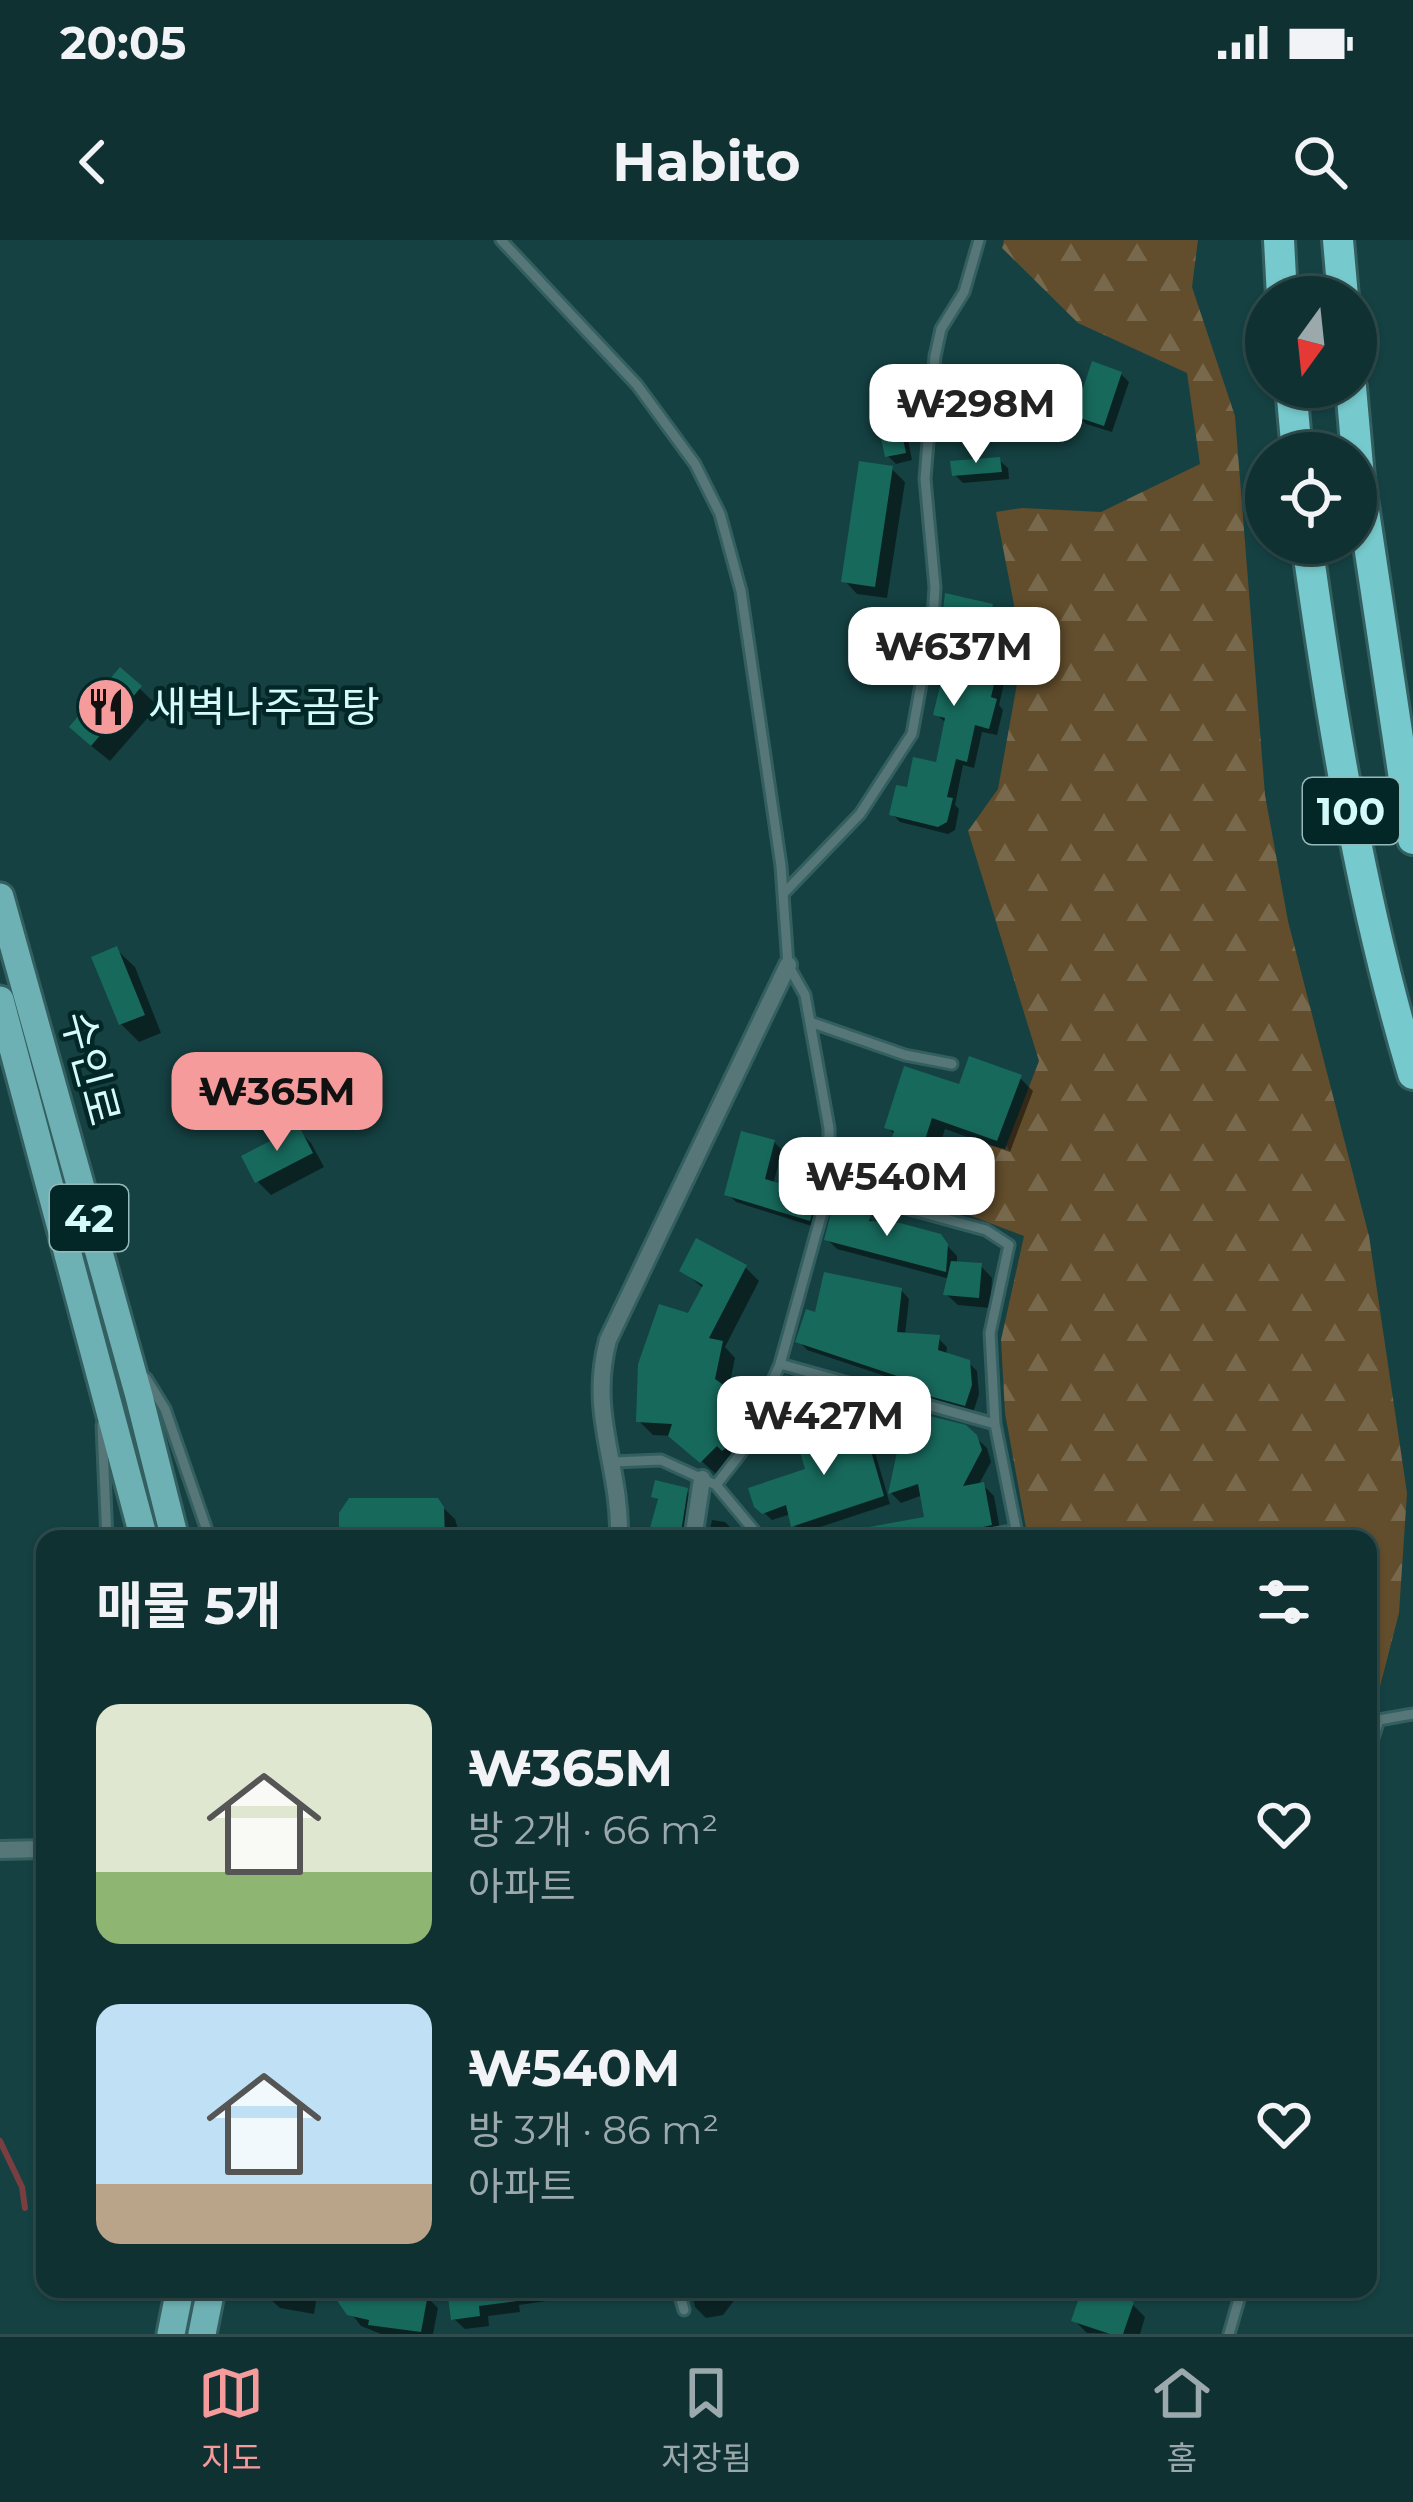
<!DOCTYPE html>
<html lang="ko">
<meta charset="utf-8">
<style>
:root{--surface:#103132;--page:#19393a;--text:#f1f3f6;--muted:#9ca9ac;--line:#304c4d;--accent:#f59b9c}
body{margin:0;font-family:Montserrat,"Noto Sans KR",sans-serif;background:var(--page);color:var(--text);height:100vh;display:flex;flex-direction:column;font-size:45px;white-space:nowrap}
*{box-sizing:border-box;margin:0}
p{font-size:39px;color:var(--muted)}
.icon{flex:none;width:66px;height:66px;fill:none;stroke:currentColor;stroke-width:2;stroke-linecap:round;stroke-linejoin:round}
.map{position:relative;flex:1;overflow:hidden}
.panel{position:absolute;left:36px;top:1290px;width:1341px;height:768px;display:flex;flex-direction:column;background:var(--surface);border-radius:24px;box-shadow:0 3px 9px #0004,0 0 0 3px var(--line)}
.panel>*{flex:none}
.needle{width:78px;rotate:195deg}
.buttons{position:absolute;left:1245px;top:36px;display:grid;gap:24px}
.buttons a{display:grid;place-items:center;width:132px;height:132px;border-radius:50%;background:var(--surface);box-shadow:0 3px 9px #0004,0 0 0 3px var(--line);font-size:60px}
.price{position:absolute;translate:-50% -102px;padding:0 27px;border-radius:24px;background:#fff;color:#222;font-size:39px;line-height:78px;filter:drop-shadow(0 3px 6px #0008)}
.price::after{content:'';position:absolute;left:50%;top:72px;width:36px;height:27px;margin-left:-18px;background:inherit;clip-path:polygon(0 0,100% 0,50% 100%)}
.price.on{background:var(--accent);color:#111}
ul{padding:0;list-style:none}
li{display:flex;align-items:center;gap:36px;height:300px;padding:0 60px}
li span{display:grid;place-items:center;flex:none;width:336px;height:240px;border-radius:24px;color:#555}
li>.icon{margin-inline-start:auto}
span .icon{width:144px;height:144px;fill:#fffc;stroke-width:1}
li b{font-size:51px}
h2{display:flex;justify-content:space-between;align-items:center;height:144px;padding:0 60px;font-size:51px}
.status{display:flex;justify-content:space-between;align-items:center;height:84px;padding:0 60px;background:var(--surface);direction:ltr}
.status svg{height:33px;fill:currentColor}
header{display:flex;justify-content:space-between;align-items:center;height:156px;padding:0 60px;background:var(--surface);font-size:54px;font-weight:700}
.dock{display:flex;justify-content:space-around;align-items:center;height:168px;border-top:3px solid var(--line);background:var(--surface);font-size:33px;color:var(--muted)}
.dock a{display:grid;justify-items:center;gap:6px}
.dock .on{color:var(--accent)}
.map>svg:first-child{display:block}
.forest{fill:url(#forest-firs)}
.shadow{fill:#0007}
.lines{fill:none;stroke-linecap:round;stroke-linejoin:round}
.stream{stroke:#793f40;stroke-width:6}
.building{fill:#17695c}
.service-casing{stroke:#345f60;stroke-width:15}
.minor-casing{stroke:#345f60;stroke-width:22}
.primary-casing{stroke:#345f60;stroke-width:33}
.motorway-casing{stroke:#345f60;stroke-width:36}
.service{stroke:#567677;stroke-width:9}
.minor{stroke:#567677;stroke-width:16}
.primary{stroke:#6eb1b4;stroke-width:27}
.motorway{stroke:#76c9cc;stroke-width:30}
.labels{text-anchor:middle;stroke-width:9;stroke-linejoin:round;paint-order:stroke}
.shield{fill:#032627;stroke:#95babb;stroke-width:3}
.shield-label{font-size:39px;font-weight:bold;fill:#d4fafb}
.poi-label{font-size:42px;fill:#d4fafb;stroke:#032627;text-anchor:start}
.street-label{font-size:42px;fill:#d4fafb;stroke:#032627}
</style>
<div class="status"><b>20:05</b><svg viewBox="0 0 49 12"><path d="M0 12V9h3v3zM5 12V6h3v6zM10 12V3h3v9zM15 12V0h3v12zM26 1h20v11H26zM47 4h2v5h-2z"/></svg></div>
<header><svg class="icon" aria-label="back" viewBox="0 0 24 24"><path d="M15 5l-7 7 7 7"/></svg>Habito<svg class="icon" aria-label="search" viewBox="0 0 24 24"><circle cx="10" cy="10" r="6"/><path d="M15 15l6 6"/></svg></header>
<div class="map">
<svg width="1413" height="2094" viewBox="0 0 1413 2094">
<defs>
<pattern id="forest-firs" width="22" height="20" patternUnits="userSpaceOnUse" patternTransform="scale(3)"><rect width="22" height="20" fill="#624d2c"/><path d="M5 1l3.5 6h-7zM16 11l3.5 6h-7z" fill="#78684c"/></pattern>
</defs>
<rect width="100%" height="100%" fill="#154142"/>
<!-- forest -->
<path class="forest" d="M1004 0H1198L1192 47 1235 176 1265 555 1288 681 1369 996 1407 1253 1399 1373 1368 1493V1299H1028L1005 1173 1001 1100 1024 996 958 971 979 902 1005 909 1039 821 968 591 998 549 1023 411 996 272 1022 268 1101 272 1200 224 1187 133 1078 83 1002 8Z"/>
<!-- shadow -->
<path class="shadow" d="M1121 134 1129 142 1112 192 1086 184 1078 176Z
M895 169 903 177 912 220 896 224 888 216Z
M999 220 1008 228 1009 239 963 243 955 235Z
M892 229 905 242 887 358 857 354 844 340Z
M991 367 1000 375 992 407 1010 417 999 465 1003 470 997 495 982 492 974 528 963 525 955 565 959 569 955 590 948 594 900 582 892 574 909 551 939 525 945 482 936 474 945 439 937 431Z
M121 431 158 466 110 521 90 505Z
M117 710 135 727 161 793 139 802 121 784Z
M1020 838 1033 851 1010 912 945 889 936 917 958 923 971 936 959 978 893 957 880 944 895 895 887 887Z
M298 890 311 903 324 927 271 955 258 942Z
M774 902 782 910 773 945 811 956 823 971 818 988 736 962 728 954Z
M869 978 876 985 939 997 957 1016V1024L981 1026 992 1038 990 1068 958 1065 946 1054 950 1039 837 1009 827 999Z
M745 1027 759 1041 725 1107 735 1118 728 1152 761 1179 743 1219 738 1222 733 1217 716 1234 673 1196 653 1195 639 1181 704 1049 683 1031Z
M901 1050 909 1059 905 1095 938 1098 947 1107 946 1115 968 1122 977 1131 979 1154 973 1173 940 1164 918 1147 807 1110 799 1101 818 1076Z
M817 1147 826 1156 837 1193 786 1178 778 1170Z
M908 1173 975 1197 987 1208 991 1222 978 1246 983 1245 994 1256 1001 1295 982 1299H818L927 1279 923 1255 901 1263 891 1253Z
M862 1186 870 1195 890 1264 802 1293 794 1285 791 1274 772 1280 756 1265 809 1231Z
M686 1251 696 1260 690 1299H650L660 1262 654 1256Z
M436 1261 455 1279 461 1299H342Z
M712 1280 725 1282 734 1291 733 1299H708Z
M270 2049H318L314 2074 280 2068 268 2057Z
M332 2049H384L427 2057 438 2068 433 2094H381L361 2086Z
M450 2049H629L519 2065 520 2072 488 2076 489 2086 465 2089 454 2079Z
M691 2049H742V2050L723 2075 706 2078 695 2067Z
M1085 2049 1132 2064 1145 2077 1140 2094 1087 2093 1074 2080Z"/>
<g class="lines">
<!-- stream -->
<path class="stream" d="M0 1901 22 1947 25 1968"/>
</g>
<!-- building -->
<path class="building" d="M1092 121 1122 132 1104 186 1074 176Z
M896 165 906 213 885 217 875 170Z
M1000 217 1002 232 952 236 950 221Z
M859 221 893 226 875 347 841 342Z
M945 353 993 364 984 402 1003 406 991 457 997 459 989 489 975 485 967 522 956 519 947 557 953 558 947 582 938 587 889 575 896 545 907 547 913 517 936 522 945 478 933 475 943 434 934 432 945 388 941 387Z
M120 427 142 446 91 506 69 487Z
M117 706 145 775 119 785 91 717Z
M969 816 1022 835 997 901 932 878 922 909 959 921 946 966 877 945 894 891 884 888 904 826 959 844Z
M299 886 313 913 255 943 241 916Z
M741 891 775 900 765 939 813 953 811 959 816 960 810 981 724 955Z
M833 965 871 975 869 981 900 983 941 994 948 1004 946 1032 824 1000Z
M696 998 747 1025 709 1098 723 1101 715 1139 749 1163 730 1205 722 1211 717 1206 700 1223 668 1196 672 1184 636 1182 638 1124 659 1064 688 1073 703 1045 679 1031Z
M951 1021 982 1023 979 1058 943 1055Z
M824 1032 902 1048 897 1092 940 1095 938 1110 970 1120 972 1145 965 1166 929 1156 930 1151 912 1145V1141L795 1102 806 1069 815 1072Z
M785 1135 818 1144 832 1188 775 1171Z
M906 1170 966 1185 977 1195 982 1210 963 1246 984 1242 992 1285 929 1299H847V1291L924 1277 918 1244 888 1254Z
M863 1183 884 1256 791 1287 786 1265 762 1274 754 1267 748 1248 805 1229 797 1202Z
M655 1240 688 1248 680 1299 648 1295 658 1259 651 1257Z
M349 1258H438L444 1267 445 1299H339V1273Z
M329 2049H400L428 2054 421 2092 368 2085 369 2080 347 2075Z
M447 2049H532V2059L479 2066 480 2076 451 2080Z
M1082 2049H1096L1134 2062 1123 2094H1110L1071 2081Z"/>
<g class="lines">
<!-- service casing -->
<g class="service-casing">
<path id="service" d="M501 0 637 145 695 224 720 274 741 351 781 626 788 725 805 755 829 888V947L780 1124 741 1213 716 1245
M783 654 860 574 912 494 933 378 935 347 925 239 935 116 941 89 964 52 979 0
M810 782 905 815 952 824
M829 947 986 990 1009 1005 990 1093 995 1184 1018 1299
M780 1124 995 1184
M146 1138 165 1169 210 1299
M102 1185 107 1299
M613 1222 661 1220 716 1245 761 1299
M968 1299 1016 1290
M1368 1513 1379 1480 1413 1474
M678 2049 684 2070
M1229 2094 1242 2049"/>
</g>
<!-- minor casing -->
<g class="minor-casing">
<path id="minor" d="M619 1299C621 1225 588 1175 608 1100L788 725
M693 1299 702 1239
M0 1610 45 1609"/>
</g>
<!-- primary casing -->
<g class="primary-casing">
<path id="primary" d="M0 657 139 1156 175 1299
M0 760 144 1299
M171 2094 180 2049
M202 2094 211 2049"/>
</g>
<!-- motorway casing -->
<g class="motorway-casing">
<path id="motorway" d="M1279 0 1282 57
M1338 0 1343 57
M1291 147 1297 213
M1351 147 1359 238 1413 599
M1307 303C1332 482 1361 661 1413 834"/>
</g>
<!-- service -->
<use href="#service" class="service"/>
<!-- minor -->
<use href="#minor" class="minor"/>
<!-- primary -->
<use href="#primary" class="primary"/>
<!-- motorway -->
<use href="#motorway" class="motorway"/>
</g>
<!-- icons -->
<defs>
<g id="restaurant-disc" transform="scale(3)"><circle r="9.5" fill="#f59b9c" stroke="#032627"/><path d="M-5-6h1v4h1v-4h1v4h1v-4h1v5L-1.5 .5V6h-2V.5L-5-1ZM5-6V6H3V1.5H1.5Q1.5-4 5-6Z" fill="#111"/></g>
</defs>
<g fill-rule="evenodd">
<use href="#restaurant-disc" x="106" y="467"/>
</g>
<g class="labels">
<!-- shield labels -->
<g class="shield">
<rect x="1303" y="538" width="96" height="66" rx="9"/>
<rect x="50" y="945" width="78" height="66" rx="9"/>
</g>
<g class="shield-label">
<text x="1351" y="585">100</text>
<text x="89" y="992">42</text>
</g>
<!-- poi labels -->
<g class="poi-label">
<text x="148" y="482">새벽나주곰탕</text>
</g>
<!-- street labels -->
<g class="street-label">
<text transform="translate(91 828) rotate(75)" y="15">수인로</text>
</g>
</g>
</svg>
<div class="buttons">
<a><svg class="needle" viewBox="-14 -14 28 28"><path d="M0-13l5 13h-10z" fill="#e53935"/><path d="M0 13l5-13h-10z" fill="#9ca9ac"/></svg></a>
<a><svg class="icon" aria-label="locate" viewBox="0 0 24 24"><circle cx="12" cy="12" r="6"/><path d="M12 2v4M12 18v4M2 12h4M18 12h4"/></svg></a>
</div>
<b class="price" style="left:976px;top:226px">₩298M</b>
<b class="price" style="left:954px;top:469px">₩637M</b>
<b class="price on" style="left:277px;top:914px">₩365M</b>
<b class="price" style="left:887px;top:999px">₩540M</b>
<b class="price" style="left:824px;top:1238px">₩427M</b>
<section class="panel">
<h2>매물 5개<svg class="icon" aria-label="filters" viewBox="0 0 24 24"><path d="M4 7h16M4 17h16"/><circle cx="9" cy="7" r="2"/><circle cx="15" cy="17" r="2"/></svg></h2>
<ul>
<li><span style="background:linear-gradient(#dfe7d0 70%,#8fb573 0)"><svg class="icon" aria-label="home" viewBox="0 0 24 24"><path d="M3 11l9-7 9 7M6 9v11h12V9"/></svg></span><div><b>₩365M</b><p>방 2개 · 66 m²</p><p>아파트</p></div><svg class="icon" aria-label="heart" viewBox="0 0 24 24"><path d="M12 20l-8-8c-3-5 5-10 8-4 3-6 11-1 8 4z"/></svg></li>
<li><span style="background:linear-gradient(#bfe0f5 75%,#b9a48a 0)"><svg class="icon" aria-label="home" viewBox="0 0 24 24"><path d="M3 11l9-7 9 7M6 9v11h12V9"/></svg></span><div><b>₩540M</b><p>방 3개 · 86 m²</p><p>아파트</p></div><svg class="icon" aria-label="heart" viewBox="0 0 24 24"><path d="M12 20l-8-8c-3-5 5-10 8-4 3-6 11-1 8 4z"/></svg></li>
</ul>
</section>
</div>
<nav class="dock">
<a class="on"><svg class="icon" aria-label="map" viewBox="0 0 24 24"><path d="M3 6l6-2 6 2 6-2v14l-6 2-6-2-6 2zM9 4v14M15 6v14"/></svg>지도</a>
<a><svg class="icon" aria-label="saved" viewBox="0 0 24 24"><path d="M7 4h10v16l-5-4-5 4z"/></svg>저장됨</a>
<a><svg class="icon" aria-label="home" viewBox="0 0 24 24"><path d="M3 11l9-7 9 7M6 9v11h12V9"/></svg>홈</a>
</nav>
